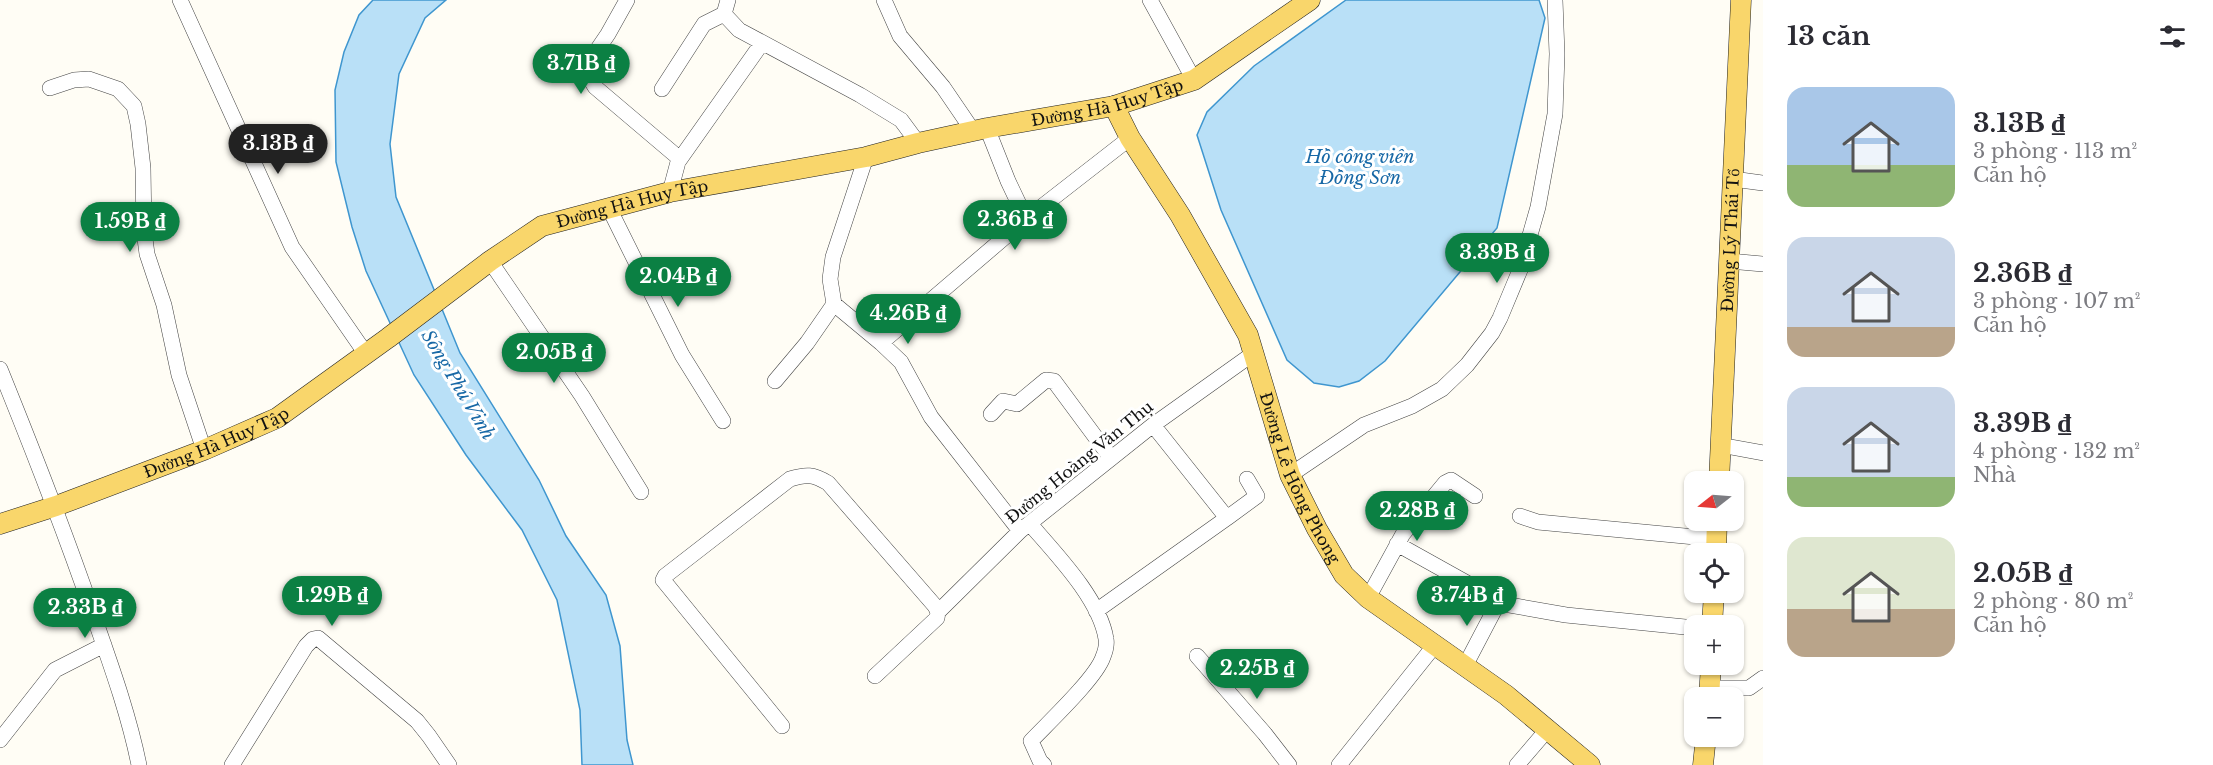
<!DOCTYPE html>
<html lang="vi">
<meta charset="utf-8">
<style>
:root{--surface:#fff;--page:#f2f2f3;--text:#2b2b33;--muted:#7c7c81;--accent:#0b8043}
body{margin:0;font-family:"Libre Baskerville",serif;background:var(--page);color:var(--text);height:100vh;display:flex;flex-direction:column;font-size:22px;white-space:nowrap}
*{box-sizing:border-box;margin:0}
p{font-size:20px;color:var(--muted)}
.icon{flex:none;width:33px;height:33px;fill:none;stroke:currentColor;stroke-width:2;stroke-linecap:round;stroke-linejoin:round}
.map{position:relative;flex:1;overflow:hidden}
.side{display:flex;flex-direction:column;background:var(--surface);width:450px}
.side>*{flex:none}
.needle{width:39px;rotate:253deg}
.buttons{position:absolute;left:1684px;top:471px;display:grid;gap:12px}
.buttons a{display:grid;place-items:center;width:60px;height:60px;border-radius:12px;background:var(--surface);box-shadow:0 2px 4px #0004;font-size:30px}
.price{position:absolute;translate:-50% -51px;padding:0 14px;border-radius:21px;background:var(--accent);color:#fff;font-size:20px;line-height:39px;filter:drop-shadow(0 2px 3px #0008)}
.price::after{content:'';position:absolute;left:50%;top:36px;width:18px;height:14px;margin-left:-9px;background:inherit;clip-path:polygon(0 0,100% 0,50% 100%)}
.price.selected{background:#222;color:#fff}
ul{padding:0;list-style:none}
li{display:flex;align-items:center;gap:18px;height:150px;padding:0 24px}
li span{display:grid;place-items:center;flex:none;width:168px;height:120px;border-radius:18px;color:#555}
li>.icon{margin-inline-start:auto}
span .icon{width:72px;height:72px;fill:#fffc;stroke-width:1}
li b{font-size:26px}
h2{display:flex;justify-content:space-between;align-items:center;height:72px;padding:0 24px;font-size:26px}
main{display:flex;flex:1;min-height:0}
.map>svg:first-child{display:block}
.water{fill:#b9e0f7;stroke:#3f96cf;stroke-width:1.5}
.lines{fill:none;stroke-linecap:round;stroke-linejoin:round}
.minor-casing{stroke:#444;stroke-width:16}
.major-casing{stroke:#222;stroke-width:21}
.minor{stroke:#fff;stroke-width:15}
.major{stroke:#f9d66b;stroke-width:20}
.labels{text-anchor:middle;stroke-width:6;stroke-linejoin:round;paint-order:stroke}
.street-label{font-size:16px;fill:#111;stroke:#fff}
.water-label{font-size:18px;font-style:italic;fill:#1768a6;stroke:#fff}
</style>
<main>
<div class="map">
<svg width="1763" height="765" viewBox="0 0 1763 765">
<rect width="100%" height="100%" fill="#fffdf5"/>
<!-- water -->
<path class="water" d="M373 0H446L425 18 399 74 390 144 396 197 460 353 539 480 566 536 606 595 620 646 627 740 633 765H582L580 710 557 600 522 530 466 455 414 375 366 271 352 227 336 162 335 90 344 52 359 15Z
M1346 0H1539L1545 18 1497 228 1385 361 1359 381 1339 387 1314 383 1287 360 1221 210 1197 135 1207 112 1254 66Z"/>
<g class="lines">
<!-- minor casing -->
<g class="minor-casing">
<path id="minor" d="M180 0 292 247 366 354
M627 0 608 34 589 62V77L595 87 680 159
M728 0 724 14 739 30 860 95 901 120 918 143
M884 0 900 36 943 87 973 131
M1150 0 1194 80
M50 88 74 80 89 79 118 89 134 106 138 124 143 168 144 231 147 254 164 305 179 375 204 450
M662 89 704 24 724 14
M987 128 1008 181 1026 219
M866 157 833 257 830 279 834 304 881 343 901 362 931 417 1020 531
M1733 179 1763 183
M670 192 678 162 762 43
M609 208 682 355 723 421
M490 261 582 396 641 492
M1729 261 1763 264
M881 343 1026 219 1130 138
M0 369C32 448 63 527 91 608 109 660 128 711 139 765
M775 381 807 343 834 304
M991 414 1003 401 1017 404 1046 380 1054 381 1111 458
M1720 445 1763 453
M1290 475 1364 425 1412 406 1442 389 1467 365 1492 333 1500 318 1520 270 1538 207 1555 114 1557 54 1555 0
M1520 516 1538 522 1716 539
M1227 518 1257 496 1247 479
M1030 524C1055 553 1100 599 1106 639 1107 644 1105 652 1103 657 1096 678 1048 723 1031 741L1040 761 1044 765
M1397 544 1467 583 1498 603 1566 615 1695 628
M1368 598 1403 534 1445 483 1451 480 1475 496
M1096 611 1227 518 1153 425
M938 612 1020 531 1153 425 1254 353
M1197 656 1265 734 1289 765
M1465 666 1498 603
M1710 688H1749L1763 678
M782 726 663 580 665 576 790 479C806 474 813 474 828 483L935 606 938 612 937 618 875 676
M0 740 55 670 104 645
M232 765 306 646 313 639 318 638 417 721 429 736 449 765
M1339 765 1435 645
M1517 765 1547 730"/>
</g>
<!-- major casing -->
<g class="major-casing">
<g id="major">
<path id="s1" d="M1114 106 1130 138 1180 215 1248 335 1290 475 1317 529 1344 575 1368 598 1506 695 1590 765"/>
<path id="s2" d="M1719 482 1741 0"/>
<path id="s3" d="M0 524 56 506 204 450 277 418 388 338 490 261 542 226 670 192 866 157 918 143 987 128 1114 106 1194 80 1310 0"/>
<path d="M1716 554 1717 520"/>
<path d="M1712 626 1714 592"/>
<path d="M1709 698 1711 664"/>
<path d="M1703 765 1706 736"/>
</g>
</g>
<!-- minor -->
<use href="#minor" class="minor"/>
<!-- major -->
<use href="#major" class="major"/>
</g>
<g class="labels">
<!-- street labels -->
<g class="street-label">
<text dy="6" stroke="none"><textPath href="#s3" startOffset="1203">Đường Hà Huy Tập</textPath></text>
<text dy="6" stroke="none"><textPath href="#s3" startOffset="717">Đường Hà Huy Tập</textPath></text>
<text dy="6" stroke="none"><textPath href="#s2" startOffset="242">Đường Lý Thái Tổ</textPath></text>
<text dy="6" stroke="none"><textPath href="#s3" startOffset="231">Đường Hà Huy Tập</textPath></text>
<text transform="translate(1079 462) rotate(-39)" y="6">Đường Hoàng Văn Thụ</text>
<text dy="6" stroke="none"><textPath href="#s1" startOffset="418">Đường Lê Hồng Phong</textPath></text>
</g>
<!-- water labels -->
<g class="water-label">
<text x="1360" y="163">Hồ công viên<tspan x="1360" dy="21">Đồng Sơn</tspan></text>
<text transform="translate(458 385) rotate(59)" y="6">Sông Phú Vinh</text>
</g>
</g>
</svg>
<div class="buttons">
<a><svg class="needle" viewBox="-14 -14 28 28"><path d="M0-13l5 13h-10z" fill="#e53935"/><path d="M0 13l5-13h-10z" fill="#7c7c81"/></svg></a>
<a><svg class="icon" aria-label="locate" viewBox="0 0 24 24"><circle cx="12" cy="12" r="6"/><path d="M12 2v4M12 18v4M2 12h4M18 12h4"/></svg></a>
<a>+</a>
<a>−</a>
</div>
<b class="price" style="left:581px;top:95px">3.71B ₫</b>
<b class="price selected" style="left:278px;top:175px">3.13B ₫</b>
<b class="price" style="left:1015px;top:251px">2.36B ₫</b>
<b class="price" style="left:130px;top:253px">1.59B ₫</b>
<b class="price" style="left:1497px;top:284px">3.39B ₫</b>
<b class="price" style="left:678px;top:308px">2.04B ₫</b>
<b class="price" style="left:908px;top:345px">4.26B ₫</b>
<b class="price" style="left:554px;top:384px">2.05B ₫</b>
<b class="price" style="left:1417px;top:542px">2.28B ₫</b>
<b class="price" style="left:332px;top:627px">1.29B ₫</b>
<b class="price" style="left:1467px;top:627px">3.74B ₫</b>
<b class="price" style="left:85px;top:639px">2.33B ₫</b>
<b class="price" style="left:1257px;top:700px">2.25B ₫</b>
</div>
<section class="side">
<h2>13 căn<svg class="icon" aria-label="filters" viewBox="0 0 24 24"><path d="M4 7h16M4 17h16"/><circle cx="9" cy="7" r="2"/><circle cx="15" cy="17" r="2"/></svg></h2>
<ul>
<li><span style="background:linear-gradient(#a9c7e8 65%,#8fb573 0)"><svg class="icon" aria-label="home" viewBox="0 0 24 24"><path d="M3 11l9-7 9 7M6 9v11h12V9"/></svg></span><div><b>3.13B ₫</b><p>3 phòng · 113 m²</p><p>Căn hộ</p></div></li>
<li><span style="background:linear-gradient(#c9d6e8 75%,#b9a48a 0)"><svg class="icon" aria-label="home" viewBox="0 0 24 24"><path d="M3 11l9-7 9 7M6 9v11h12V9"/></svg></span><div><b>2.36B ₫</b><p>3 phòng · 107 m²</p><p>Căn hộ</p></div></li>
<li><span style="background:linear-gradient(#c9d6e8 75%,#8fb573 0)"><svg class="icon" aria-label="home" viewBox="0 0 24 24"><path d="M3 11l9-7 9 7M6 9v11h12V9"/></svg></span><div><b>3.39B ₫</b><p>4 phòng · 132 m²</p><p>Nhà</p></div></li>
<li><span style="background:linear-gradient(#dfe7d0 60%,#b9a48a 0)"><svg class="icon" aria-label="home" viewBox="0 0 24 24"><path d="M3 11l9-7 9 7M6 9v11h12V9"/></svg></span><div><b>2.05B ₫</b><p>2 phòng · 80 m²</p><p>Căn hộ</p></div></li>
</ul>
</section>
</main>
